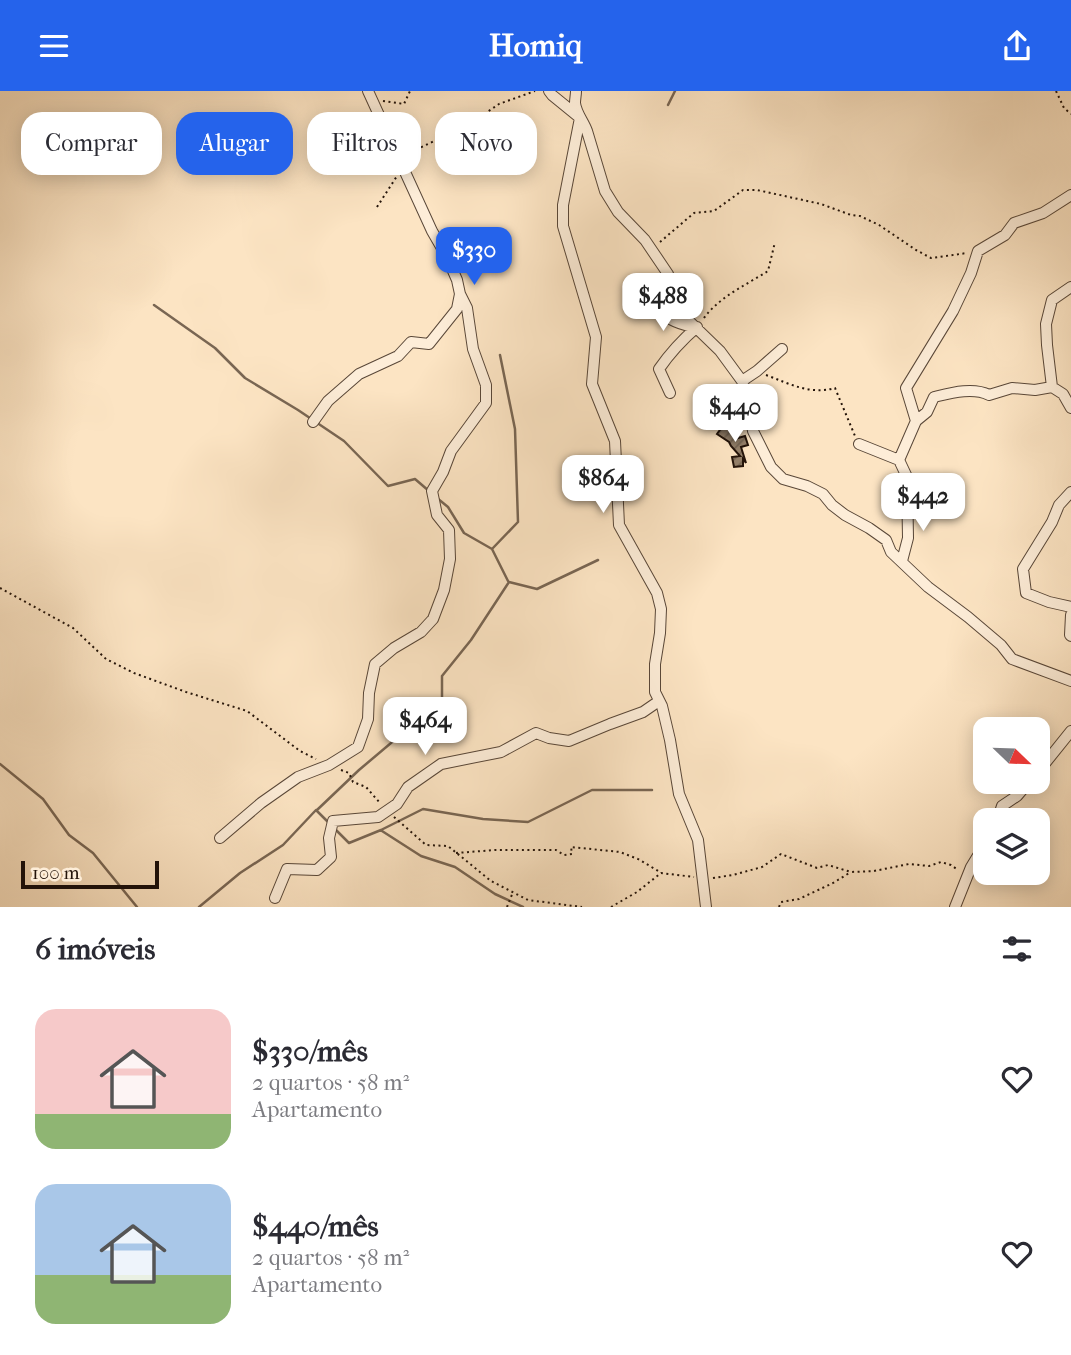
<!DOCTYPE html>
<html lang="pt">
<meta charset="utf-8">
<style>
:root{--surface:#fff;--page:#f2f2f3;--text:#2b2b33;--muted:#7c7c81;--accent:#2563eb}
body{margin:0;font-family:"IM FELL French Canon",serif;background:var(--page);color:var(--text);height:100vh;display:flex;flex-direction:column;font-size:26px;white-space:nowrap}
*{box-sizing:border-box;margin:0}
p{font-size:23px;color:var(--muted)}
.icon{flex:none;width:38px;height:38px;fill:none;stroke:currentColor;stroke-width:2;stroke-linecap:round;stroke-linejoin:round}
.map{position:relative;height:816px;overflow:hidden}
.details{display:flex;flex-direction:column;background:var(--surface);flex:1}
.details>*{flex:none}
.banner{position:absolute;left:21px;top:21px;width:700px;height:63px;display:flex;gap:14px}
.needle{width:46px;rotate:113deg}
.tools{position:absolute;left:973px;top:626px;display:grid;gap:14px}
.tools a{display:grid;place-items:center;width:77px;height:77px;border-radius:14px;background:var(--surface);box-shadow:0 4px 18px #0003;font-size:35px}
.scale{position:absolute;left:21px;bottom:18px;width:138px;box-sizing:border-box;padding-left:7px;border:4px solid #231309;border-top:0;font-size:19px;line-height:24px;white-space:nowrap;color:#231309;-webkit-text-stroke:5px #fdedd8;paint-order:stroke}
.price{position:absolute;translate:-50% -60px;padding:0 16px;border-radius:14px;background:#fff;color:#222;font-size:23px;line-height:46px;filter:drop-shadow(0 2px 4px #0008)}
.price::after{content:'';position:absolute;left:50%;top:42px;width:21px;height:16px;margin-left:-10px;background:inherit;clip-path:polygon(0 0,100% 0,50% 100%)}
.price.active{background:var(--accent);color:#fff}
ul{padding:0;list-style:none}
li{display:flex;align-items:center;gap:21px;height:175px;padding:0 35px}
li span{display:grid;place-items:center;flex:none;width:196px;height:140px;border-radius:21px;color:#555}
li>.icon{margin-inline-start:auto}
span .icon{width:84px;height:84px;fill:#fffc;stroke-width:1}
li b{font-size:30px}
h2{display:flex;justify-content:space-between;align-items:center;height:84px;padding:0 35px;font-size:30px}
.tag{padding:0 24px;border-radius:21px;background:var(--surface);box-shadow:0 4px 18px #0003;font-size:24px;line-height:63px}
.tag.active{background:var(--accent);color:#fff}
header{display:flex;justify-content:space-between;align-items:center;height:91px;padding:0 35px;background:var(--accent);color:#fff;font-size:32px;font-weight:700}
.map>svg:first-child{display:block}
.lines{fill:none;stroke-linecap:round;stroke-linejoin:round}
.stream{stroke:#796653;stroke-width:2.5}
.building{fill:url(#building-hatch);stroke:#231309;stroke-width:2}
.minor-casing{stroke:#594738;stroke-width:12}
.path{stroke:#231309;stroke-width:2;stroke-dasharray:2 3.5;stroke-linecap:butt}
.minor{stroke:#fdedd8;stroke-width:10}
</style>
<header><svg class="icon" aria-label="menu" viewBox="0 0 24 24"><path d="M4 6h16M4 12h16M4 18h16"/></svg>Homiq<svg class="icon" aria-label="share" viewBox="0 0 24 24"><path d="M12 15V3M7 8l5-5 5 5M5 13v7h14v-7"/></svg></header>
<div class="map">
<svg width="1071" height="816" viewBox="0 0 1071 816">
<defs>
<pattern id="building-hatch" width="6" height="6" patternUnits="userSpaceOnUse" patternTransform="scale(1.75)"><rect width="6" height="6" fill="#94806a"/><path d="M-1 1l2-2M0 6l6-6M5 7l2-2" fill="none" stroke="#786855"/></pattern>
</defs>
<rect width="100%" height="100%" fill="#fce4c3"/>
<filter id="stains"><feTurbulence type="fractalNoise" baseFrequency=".00286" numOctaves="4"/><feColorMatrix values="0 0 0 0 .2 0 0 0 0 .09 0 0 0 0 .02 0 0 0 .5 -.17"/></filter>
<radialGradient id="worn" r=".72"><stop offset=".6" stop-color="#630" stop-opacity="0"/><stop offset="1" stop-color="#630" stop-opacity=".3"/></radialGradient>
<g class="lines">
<!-- stream -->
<path class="stream" d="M668 14 675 0
M154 214 215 257 245 287 298 319 344 350 388 395 415 388 429 400
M500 264 515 338 518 431 492 458 508 490
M437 407 448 416 464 442 492 458
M0 673 43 708 69 744 93 762 137 816
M317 719 359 679 442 609V585L471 549 509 491 537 498 598 469
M334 737 349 752 381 739 423 718 483 728 528 731 592 699H652
M382 740 421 765 455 776 495 803 523 816
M199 816 240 782 283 754 316 719 329 732"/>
</g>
<!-- building -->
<path class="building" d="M722 336 739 339 738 347 745 345 748 354 741 356 746 372 743 368V375L734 376 732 366 740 365 731 355 729 351 717 343Z"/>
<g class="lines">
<!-- minor casing -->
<g class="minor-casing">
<path id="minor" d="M549 0 552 4 579 26
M576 0C576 4 575 8 575 12 576 22 584 31 587 40L605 100 618 121 645 149 668 183 674 204 687 228 720 260 742 290 747 304 753 340 771 376 783 388 807 395 823 403 832 414 845 424 869 437 886 449 891 461 928 496 968 526 1001 554 1012 568 1071 590
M580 27 563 114V135L596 246 592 293 615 350 619 434 657 502 661 518 660 542 655 573V601L662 615 670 649 679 703 698 749 706 816
M1071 196 1052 209 1046 233 1047 254 1052 296 1063 303 1071 317
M645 211C660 223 675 233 694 236
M742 290 757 280 782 258
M670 302 659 278C670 262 682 249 697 236
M916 330 927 321 934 306C951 302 973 296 989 304L1012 297 1035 299 1052 296
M313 331 328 310 359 283 398 265 411 251 429 253 457 218 460 203 457 189 447 166 432 140 368 0
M859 353 899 369 907 386 908 447 902 470
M899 369 916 330 906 297 953 220 971 182 978 160 1005 144 1014 132 1043 122 1071 104
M1071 401 1059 414 1052 431 1023 478 1026 502 1049 511 1071 516
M1071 524 1070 544 1071 545
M1038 681 1071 640
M997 730 1002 715 1017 705 1029 691
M220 747 261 712 298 686 329 674 358 656 368 628 369 602 375 573 394 557 421 541 433 528 444 499 450 468 449 439 437 424 432 400 443 381 451 360 486 312V294L473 258 467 217 460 203
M275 807 287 778 317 779 331 766 329 747 333 730 378 726 397 713 408 696 441 673 501 661 536 642 549 647 569 650 610 633 643 621 659 610
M955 816 971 776 985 753"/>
</g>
<!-- path -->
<path class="path" d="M1056 0 1064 17 1071 23
M383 10 404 13 410 0
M408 65 409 62 468 34 499 13 535 0
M377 116 397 85
M660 151 694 122 714 120 743 99H757L821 113 851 124 860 125 879 134 916 159 931 167 967 162
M704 227C719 206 746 194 768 180L775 151
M766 284C790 293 810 304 835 297L855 345
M0 497 73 537 106 568 134 582 186 601 247 620 300 660 316 668
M341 679 349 682 353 691 366 696 380 712
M394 726 426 754 448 755 491 790 528 809 582 816
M456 762 495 759H556L564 764 572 763 571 756 620 761 638 768 660 781
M713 787 733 784 762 776 781 763 817 777 828 774 851 781 874 780 909 773 929 775 941 771 951 774 958 779
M507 816 513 801
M611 816 637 801 661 782 694 786
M779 816 781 811 799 808 833 792 851 781"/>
<!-- minor -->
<use href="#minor" class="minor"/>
</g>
<rect width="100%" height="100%" filter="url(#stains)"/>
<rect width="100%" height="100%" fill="url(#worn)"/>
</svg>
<div class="tools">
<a><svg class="needle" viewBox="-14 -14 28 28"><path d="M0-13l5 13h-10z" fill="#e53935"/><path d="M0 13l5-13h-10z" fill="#7c7c81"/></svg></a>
<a><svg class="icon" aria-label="layers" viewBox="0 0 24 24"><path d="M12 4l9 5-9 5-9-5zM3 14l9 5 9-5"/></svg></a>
</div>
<div class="scale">100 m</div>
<b class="price active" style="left:474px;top:196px">$330</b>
<b class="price" style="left:663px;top:242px">$488</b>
<b class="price" style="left:735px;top:353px">$440</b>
<b class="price" style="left:603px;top:424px">$864</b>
<b class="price" style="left:923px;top:442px">$442</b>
<b class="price" style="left:425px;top:666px">$464</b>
<div class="banner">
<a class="tag">Comprar</a>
<a class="tag active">Alugar</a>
<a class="tag">Filtros</a>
<a class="tag">Novo</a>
</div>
</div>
<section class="details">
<h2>6 imóveis<svg class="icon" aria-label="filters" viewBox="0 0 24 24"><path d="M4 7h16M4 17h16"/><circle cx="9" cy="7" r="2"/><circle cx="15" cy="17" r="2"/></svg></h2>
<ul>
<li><span style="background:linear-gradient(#f6c9c9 75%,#8fb573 0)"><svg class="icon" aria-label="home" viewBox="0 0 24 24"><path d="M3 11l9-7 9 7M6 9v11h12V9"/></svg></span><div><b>$330/mês</b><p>2 quartos · 58 m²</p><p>Apartamento</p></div><svg class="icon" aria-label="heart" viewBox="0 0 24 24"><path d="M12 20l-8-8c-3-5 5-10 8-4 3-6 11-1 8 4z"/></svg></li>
<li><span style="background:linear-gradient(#a9c7e8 65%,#8fb573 0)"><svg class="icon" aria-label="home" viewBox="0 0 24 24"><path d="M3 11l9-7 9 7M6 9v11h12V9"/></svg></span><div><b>$440/mês</b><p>2 quartos · 58 m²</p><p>Apartamento</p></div><svg class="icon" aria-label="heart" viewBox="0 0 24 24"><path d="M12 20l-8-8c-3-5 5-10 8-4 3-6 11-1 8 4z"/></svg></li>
</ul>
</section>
